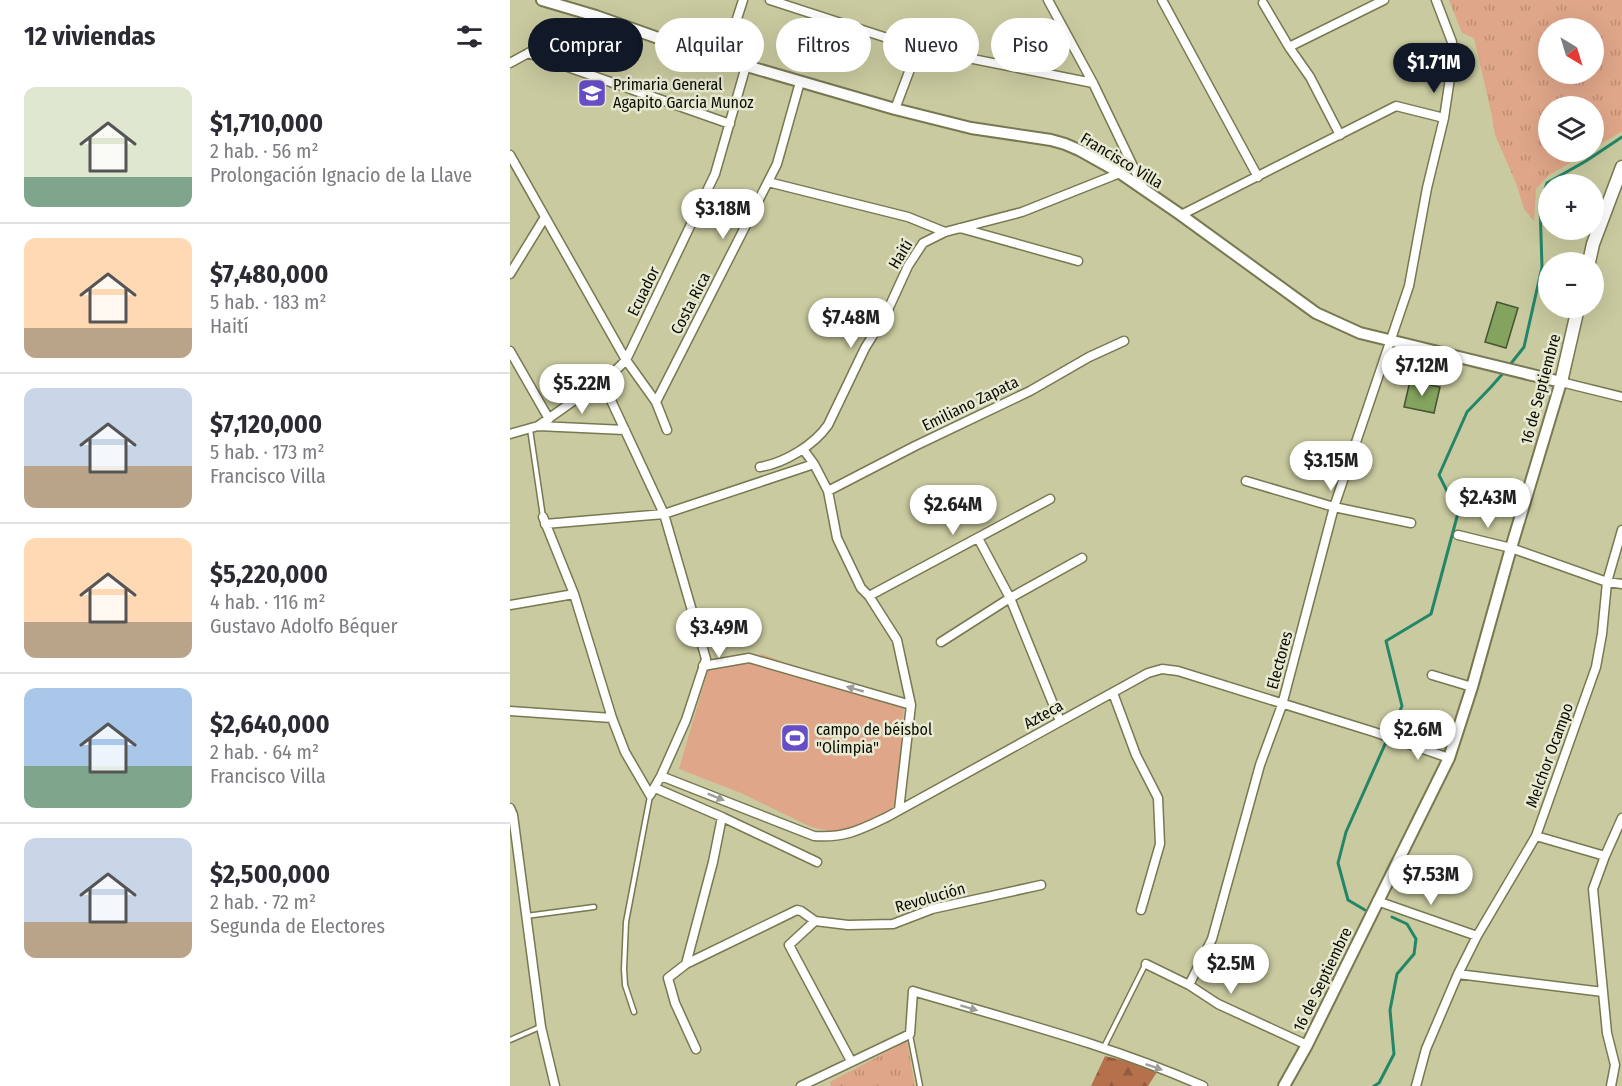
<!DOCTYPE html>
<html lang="es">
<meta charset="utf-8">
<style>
:root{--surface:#fff;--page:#f7f7f7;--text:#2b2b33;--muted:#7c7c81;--line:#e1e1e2;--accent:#111827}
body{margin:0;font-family:"Fira Sans Condensed",sans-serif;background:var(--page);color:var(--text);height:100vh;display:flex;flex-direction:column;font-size:22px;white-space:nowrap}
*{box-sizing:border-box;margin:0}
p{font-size:20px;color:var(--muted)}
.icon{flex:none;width:33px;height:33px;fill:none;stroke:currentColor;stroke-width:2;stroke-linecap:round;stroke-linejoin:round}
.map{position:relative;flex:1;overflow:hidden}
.sheet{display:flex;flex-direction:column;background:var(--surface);width:510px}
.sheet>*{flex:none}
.hud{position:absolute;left:18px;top:18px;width:570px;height:54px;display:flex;gap:12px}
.needle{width:39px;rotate:142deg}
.fabs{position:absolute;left:1028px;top:18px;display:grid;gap:12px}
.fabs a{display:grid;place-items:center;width:66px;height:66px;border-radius:50%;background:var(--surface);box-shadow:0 6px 24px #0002;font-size:30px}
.price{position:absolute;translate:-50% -51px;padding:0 14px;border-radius:21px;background:#fff;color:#222;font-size:20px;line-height:39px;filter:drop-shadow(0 2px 3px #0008)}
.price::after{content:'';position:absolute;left:50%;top:36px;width:18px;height:14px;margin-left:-9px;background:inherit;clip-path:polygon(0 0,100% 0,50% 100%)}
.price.selected{background:var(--accent);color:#fff}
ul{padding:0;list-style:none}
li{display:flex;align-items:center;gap:18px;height:150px;padding:0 24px}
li+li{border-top:2px solid var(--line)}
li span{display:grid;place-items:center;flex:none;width:168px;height:120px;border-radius:12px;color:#555}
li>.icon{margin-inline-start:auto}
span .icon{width:72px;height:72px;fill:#fffc;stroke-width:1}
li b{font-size:26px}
h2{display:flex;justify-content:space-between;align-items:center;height:72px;padding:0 24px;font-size:26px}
.tag{padding:0 21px;border-radius:27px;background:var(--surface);box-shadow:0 6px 24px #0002;font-size:21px;line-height:54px}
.tag.selected{background:var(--accent);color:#fff}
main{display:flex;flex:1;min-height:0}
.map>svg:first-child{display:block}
.grass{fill:url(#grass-tufts);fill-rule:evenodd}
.forest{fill:url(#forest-firs)}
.green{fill:#dfa689}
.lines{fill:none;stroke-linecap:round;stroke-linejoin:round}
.stream{stroke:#248669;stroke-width:3}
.building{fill:#84a35e;stroke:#455432;stroke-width:1.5}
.service-casing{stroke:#787851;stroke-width:7}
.minor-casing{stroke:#787851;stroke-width:11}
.tertiary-casing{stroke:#787851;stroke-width:14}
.secondary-casing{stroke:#787851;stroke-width:15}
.service{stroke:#fff;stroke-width:4}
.minor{stroke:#fff;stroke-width:8}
.tertiary{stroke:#fff;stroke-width:10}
.secondary{stroke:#fff;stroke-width:12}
.oneway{fill:#9e9e99}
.labels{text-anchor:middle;stroke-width:5;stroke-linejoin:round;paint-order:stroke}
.poi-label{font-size:16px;fill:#0d0d01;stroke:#e8e9d3;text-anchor:start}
.street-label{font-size:16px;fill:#0d0d01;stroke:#e8e9d3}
</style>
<main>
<section class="sheet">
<h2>12 viviendas<svg class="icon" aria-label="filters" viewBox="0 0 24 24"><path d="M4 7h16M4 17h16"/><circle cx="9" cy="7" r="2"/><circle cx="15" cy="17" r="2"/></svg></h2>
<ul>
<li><span style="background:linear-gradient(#dfe7d0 75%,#7fa58c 0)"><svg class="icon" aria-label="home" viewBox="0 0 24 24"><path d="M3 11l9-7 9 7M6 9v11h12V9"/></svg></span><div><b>$1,710,000</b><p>2 hab. · 56 m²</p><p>Prolongación Ignacio de la Llave</p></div></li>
<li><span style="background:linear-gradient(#ffd9b3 75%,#b9a48a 0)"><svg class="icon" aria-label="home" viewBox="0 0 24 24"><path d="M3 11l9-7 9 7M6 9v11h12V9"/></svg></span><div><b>$7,480,000</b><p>5 hab. · 183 m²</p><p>Haití</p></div></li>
<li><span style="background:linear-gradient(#c9d6e8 65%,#b9a48a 0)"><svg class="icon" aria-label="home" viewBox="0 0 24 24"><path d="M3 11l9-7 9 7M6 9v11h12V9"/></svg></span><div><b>$7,120,000</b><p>5 hab. · 173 m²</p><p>Francisco Villa</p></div></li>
<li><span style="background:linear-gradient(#ffd9b3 70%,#b9a48a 0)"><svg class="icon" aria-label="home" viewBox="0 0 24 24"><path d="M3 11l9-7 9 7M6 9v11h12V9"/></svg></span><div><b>$5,220,000</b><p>4 hab. · 116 m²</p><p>Gustavo Adolfo Béquer</p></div></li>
<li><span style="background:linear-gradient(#a9c7e8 65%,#7fa58c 0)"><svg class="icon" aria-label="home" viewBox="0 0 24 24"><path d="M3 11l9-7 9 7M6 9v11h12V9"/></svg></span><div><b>$2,640,000</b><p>2 hab. · 64 m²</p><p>Francisco Villa</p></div></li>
<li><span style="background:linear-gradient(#c9d6e8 70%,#b9a48a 0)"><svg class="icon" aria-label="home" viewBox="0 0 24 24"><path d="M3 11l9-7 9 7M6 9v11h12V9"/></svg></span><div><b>$2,500,000</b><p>2 hab. · 72 m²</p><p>Segunda de Electores</p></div></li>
</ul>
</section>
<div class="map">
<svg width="1112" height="1086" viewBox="0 0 1112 1086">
<defs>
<pattern id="grass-tufts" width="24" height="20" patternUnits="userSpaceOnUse" patternTransform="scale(1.5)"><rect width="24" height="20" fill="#dfa689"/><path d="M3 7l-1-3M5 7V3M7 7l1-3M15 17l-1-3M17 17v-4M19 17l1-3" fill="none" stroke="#be8e74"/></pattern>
<pattern id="forest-firs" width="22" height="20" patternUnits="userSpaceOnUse" patternTransform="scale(1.5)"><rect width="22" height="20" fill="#b5714c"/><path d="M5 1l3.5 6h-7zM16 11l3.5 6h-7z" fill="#925b3d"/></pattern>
</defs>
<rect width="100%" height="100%" fill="#c9ca9f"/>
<!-- grass -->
<path class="grass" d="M939 0H1112V131L1083 149V106H1038V152H1079L1039 175 1026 189 1024 221 1014 209 1006 183 985 135 982 116 964 38 952 33ZM1083 28V74H1038V28Z
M397 1041 405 1086H321L320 1082Z"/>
<!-- forest -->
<path class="forest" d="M595 1056 649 1069 638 1086H581Z"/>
<!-- green -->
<path class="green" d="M252 654 394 707 386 810 353 826 325 832 301 827 231 793 169 769 198 670Z"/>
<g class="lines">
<!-- stream -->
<path class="stream" d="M999 366 1014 347 1032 267 1030 204 1037 183 1076 161 1112 137
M855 910 838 900 828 863 836 832 892 706 876 641 921 614 948 513 929 475 957 412 981 387 995 371
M864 1086 869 1083 884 1054 880 1010 887 974 904 954 906 939 897 924 882 917"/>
</g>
<!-- building -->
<path class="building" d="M987 302 1008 308 996 348 975 342Z
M900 381 930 387 924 413 894 407Z"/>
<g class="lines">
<!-- service casing -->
<g class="service-casing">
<path id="service" d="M20 429 33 517
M16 916 84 907
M124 1012 115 985 114 969 116 922 140 796
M400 1035 410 1086
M0 1040 30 1027
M594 1047 635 965"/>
</g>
<!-- minor casing -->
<g class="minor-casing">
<path id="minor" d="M260 0 408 48 583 83
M538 0 583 83 633 187
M652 0 748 177
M753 3 779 47 800 77 830 135
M779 47 874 0
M18 53 220 124
M214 59 233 0
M0 63 86 16
M385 109 408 48
M0 155 116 360 146 402 157 430
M258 182 398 217 435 232
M671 215 886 106 934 118
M450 228 568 261
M0 274 35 217
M0 351 39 419
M1051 382 1112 397
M146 402 267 164 290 82
M28 426 103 373 116 360 205 174 236 66
M0 434 28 426 115 430
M293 449 304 464 318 491 327 538 351 588 359 596 387 640 401 705 389 810
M250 467C275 463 304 445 318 425L355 348 376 314 398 266 413 243 435 232 512 212 610 173
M736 481 824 507 901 523
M318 491 405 446 520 391 579 357 614 341
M33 517 64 594 102 718 115 752 140 795 151 776 176 720 196 659 154 514 92 381
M35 524 154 514 304 464
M948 535 1001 548 1097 582 1112 584
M468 538 500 598 550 721
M359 596 540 499
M0 605 64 594
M431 642 500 598 572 558
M193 666 239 658 401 705
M922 675 962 687
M603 693 626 755 648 798 650 844 631 910
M0 711 102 718
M151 776 304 836C335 838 350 830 377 817L638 673 652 669 668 671 864 732 939 758
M145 788 212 817 307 862
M0 808 3 815 31 1027 45 1086
M1026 836 1095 856
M867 901 967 936
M305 921 279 945 341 1061
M176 964 203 862 212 817
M636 964 679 985 708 1004 797 1045
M948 974 1093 992
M679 985 702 939 750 765 772 705 824 507 899 286 917 188 934 118 940 78 942 42 926 0
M186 1049 165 1003 158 978 176 964 287 910 291 911 305 921 338 925 383 924 422 909 531 885
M291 1086 400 1034 403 991C500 1020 600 1045 693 1086
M906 1086 916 1049 948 974 967 936 1026 836 1086 667 1092 634 1097 582 1112 530
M1101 1086 1105 1065 1097 1033 1083 889 1095 856 1112 818"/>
</g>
<!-- tertiary casing -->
<g class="tertiary-casing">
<path id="tertiary" d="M32 0 86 16 182 50 385 109 461 128 541 140 555 144 569 150 610 173 671 215 806 313 850 333 1051 382 1001 548 962 687 939 758 797 1045 774 1086"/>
</g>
<!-- secondary casing -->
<g class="secondary-casing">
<path id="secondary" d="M1079 262 1083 244 1112 167
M1051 382 1068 308"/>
</g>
<!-- service -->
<use href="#service" class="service"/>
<!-- minor -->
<use href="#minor" class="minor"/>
<!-- tertiary -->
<use href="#tertiary" class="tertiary"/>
<!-- secondary -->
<use href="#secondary" class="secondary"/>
</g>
<!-- one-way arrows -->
<defs><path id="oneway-solid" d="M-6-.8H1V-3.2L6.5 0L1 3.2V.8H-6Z" transform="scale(1.5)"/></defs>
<g class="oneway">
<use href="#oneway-solid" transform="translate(345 689) rotate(-164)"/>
<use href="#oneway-solid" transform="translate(206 797) rotate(22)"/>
<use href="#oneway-solid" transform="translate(459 1008) rotate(17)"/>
<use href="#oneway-solid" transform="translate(644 1067) rotate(19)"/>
</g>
<!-- icons -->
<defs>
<g id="school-square" transform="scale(1.5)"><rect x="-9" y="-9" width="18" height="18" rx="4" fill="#674dc6" stroke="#e8e9d3"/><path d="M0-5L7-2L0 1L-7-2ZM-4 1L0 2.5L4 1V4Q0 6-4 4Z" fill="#fff"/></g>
<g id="stadium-square" transform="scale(1.5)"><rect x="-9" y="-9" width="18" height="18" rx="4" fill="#674dc6" stroke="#e8e9d3"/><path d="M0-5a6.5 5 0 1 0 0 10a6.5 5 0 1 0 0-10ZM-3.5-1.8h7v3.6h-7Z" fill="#fff"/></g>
</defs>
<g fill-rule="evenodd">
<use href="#school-square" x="82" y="93"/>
<use href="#stadium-square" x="285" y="738"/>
</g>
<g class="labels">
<!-- poi labels -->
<g class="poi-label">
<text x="103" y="90">Primaria General<tspan x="103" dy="18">Agapito Garcia Munoz</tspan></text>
<text x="306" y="735">campo de béisbol<tspan x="306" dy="18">"Olimpia"</tspan></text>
</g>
<!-- street labels -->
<g class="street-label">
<text transform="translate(612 160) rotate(31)" y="6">Francisco Villa</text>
<text transform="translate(390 254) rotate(-59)" y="6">Haití</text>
<text transform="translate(133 291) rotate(-64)" y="6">Ecuador</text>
<text transform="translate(180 303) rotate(-63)" y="6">Costa Rica</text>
<text transform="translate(1030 389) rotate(-75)" y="6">16 de Septiembre</text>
<text transform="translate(460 403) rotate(-26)" y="6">Emiliano Zapata</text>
<text transform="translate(769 660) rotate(-75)" y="6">Electores</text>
<text transform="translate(533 714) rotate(-29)" y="6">Azteca</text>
<text transform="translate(1039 755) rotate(-70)" y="6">Melchor Ocampo</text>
<text transform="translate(420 897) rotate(-16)" y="6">Revolución</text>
<text transform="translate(812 979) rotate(-64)" y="6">16 de Septiembre</text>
</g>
</g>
</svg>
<div class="fabs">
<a><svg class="needle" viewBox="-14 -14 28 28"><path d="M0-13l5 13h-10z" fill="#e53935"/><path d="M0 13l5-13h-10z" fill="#7c7c81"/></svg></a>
<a><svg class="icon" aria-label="layers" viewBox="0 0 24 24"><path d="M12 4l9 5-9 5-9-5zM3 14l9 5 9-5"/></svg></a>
<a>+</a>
<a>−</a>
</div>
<b class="price selected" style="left:924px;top:94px">$1.71M</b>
<b class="price" style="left:213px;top:240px">$3.18M</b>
<b class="price" style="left:341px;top:349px">$7.48M</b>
<b class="price" style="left:912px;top:397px">$7.12M</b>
<b class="price" style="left:72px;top:415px">$5.22M</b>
<b class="price" style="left:821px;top:492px">$3.15M</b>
<b class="price" style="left:978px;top:529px">$2.43M</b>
<b class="price" style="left:443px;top:536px">$2.64M</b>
<b class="price" style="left:209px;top:659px">$3.49M</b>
<b class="price" style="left:908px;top:761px">$2.6M</b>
<b class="price" style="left:921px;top:906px">$7.53M</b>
<b class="price" style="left:721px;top:995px">$2.5M</b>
<div class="hud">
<a class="tag selected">Comprar</a>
<a class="tag">Alquilar</a>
<a class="tag">Filtros</a>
<a class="tag">Nuevo</a>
<a class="tag">Piso</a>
</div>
</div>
</main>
